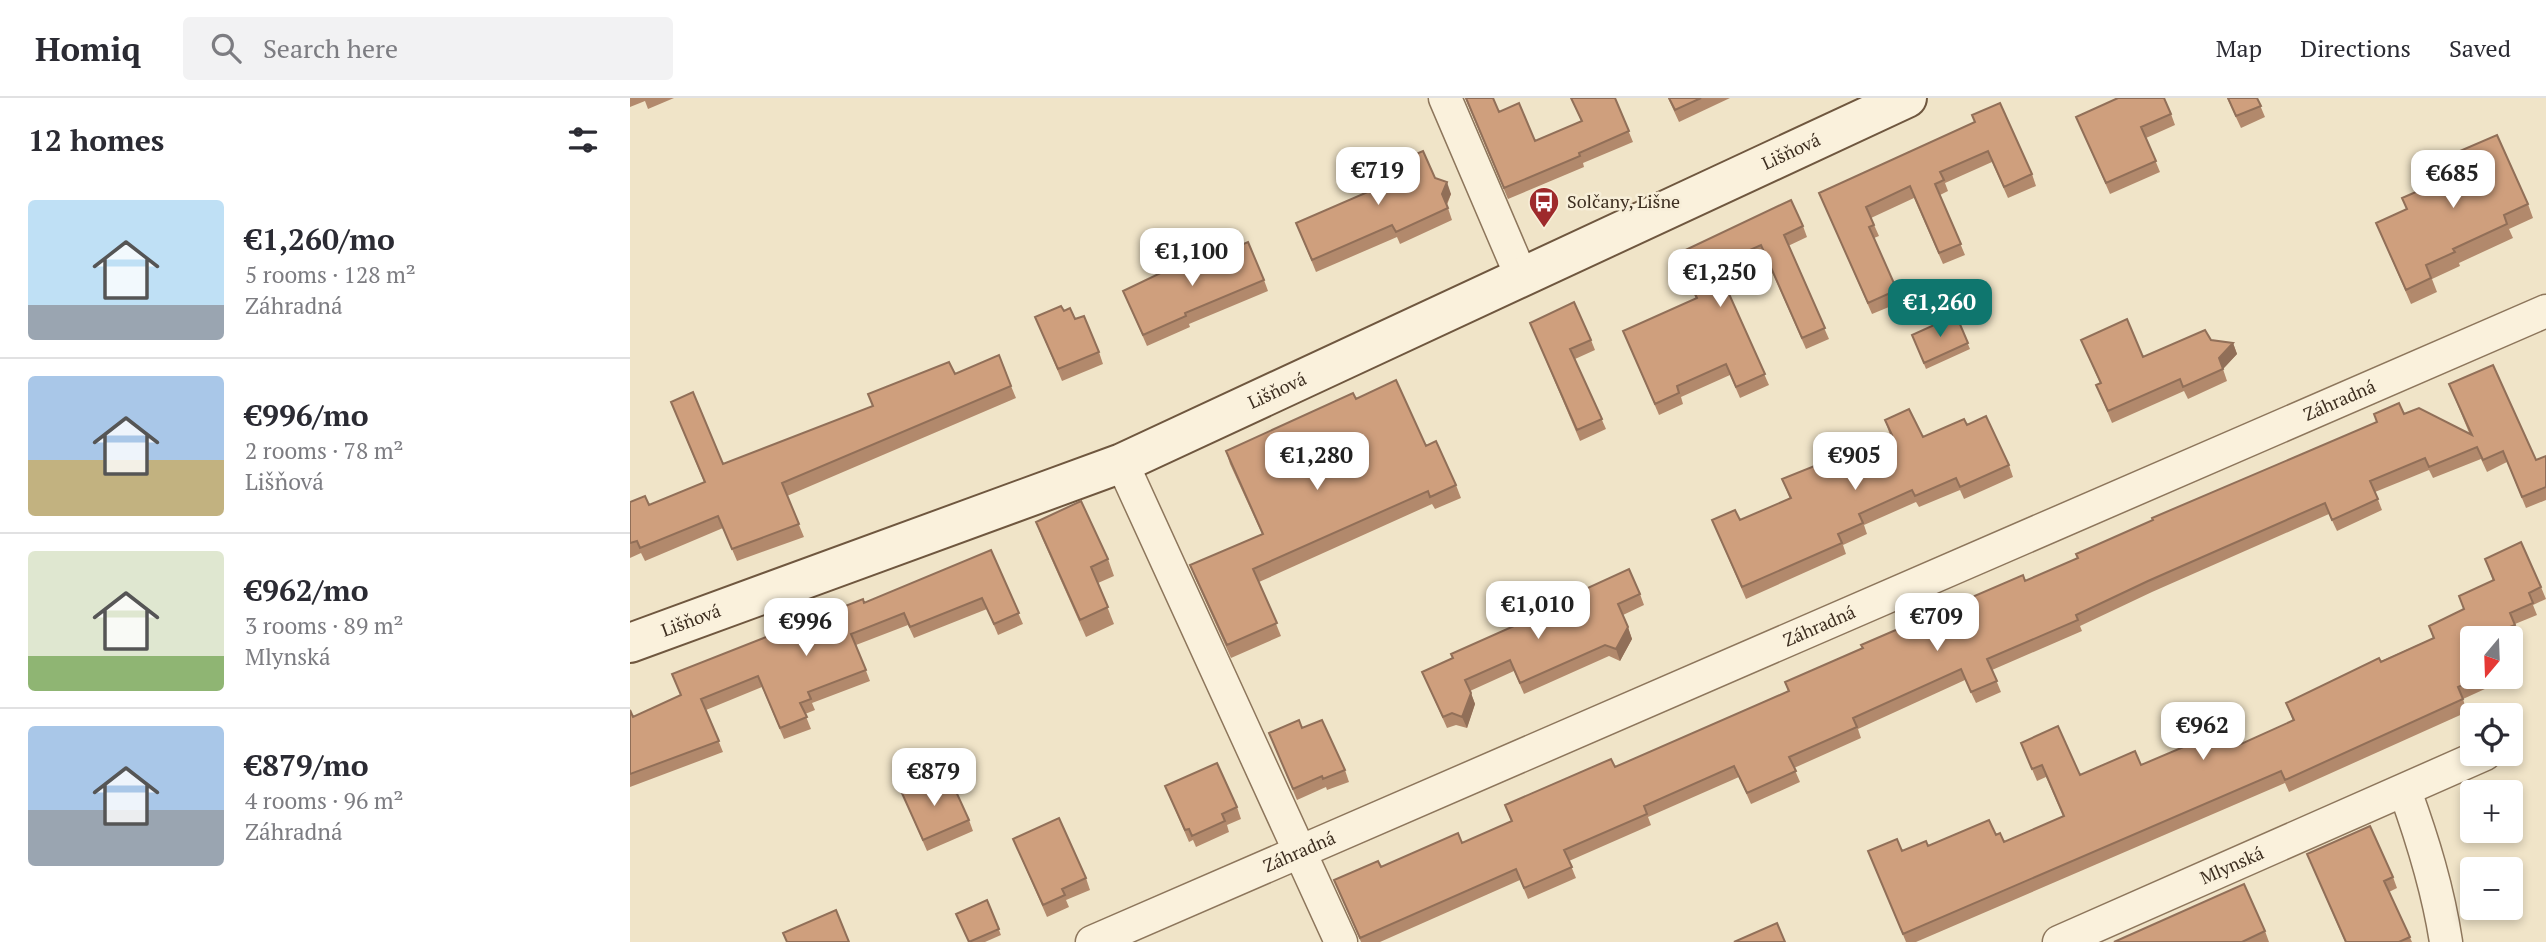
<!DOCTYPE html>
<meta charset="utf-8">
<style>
:root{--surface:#fff;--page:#f2f2f3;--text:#2b2b33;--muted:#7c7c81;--line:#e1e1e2;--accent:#0f766e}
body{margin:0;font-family:"PT Serif",serif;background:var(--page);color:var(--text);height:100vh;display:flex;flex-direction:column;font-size:26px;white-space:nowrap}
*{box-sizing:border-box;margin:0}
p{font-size:23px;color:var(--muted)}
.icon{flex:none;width:38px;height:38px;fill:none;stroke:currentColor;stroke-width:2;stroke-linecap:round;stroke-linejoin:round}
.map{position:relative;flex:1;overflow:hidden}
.details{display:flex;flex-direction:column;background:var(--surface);width:630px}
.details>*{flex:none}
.needle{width:46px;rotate:199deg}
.controls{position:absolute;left:1830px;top:528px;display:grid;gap:14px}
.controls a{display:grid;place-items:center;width:63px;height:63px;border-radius:7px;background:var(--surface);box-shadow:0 4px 10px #0003;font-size:35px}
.price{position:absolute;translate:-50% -60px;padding:0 16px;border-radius:14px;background:#fff;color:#222;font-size:23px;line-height:46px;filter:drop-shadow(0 2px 4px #0008)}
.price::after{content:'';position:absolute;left:50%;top:42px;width:21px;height:16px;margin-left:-10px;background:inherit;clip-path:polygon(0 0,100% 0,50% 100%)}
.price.selected{background:var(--accent);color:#fff}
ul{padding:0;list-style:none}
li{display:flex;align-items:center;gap:21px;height:175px;padding:0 28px}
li+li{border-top:2px solid var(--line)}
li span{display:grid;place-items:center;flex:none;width:196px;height:140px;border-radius:7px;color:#555}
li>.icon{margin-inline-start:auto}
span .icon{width:84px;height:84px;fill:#fffc;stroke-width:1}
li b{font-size:30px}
h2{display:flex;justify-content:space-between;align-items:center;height:84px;padding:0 28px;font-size:30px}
header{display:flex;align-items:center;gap:42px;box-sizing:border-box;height:98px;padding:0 35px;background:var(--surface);border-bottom:2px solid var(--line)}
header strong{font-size:33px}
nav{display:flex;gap:38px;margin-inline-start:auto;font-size:24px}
.search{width:490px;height:63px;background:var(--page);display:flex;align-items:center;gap:18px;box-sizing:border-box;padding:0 24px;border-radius:7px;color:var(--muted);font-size:26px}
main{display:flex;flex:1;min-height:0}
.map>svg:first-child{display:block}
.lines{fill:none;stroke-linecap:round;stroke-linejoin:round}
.street-casing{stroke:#8d765c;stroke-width:35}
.secondary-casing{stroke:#6f573f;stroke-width:42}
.street{stroke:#faf1dc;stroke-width:32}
.secondary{stroke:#faf1dc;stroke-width:38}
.wall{fill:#b2896c}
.shaded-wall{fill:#916f58}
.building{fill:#cf9f7d;stroke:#916f58;stroke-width:2}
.labels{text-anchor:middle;stroke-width:5;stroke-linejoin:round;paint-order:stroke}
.street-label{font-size:18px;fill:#3d2e20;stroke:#f7eed8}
.poi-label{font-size:18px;fill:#3d2e20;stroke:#f7eed8;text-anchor:start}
</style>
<header>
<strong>Homiq</strong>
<div class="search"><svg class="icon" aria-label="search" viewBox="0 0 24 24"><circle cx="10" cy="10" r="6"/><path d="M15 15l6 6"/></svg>Search here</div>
<nav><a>Map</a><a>Directions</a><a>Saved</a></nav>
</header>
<main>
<section class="details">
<h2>12 homes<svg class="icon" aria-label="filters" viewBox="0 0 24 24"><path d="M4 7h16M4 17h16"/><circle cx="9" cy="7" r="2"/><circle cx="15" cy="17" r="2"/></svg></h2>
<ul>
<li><span style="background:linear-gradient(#bfe0f5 75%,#9aa5b1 0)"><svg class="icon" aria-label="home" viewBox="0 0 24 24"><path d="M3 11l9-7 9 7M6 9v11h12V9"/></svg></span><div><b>€1,260/mo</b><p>5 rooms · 128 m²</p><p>Záhradná</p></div></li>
<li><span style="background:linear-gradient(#a9c7e8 60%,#c2b280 0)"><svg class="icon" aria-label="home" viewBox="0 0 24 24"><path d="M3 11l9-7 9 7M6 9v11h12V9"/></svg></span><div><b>€996/mo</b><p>2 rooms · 78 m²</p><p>Lišňová</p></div></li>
<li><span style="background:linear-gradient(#dfe7d0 75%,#8fb573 0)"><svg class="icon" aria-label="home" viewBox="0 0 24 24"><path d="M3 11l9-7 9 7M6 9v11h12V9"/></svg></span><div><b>€962/mo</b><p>3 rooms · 89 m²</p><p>Mlynská</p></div></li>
<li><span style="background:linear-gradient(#a9c7e8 60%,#9aa5b1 0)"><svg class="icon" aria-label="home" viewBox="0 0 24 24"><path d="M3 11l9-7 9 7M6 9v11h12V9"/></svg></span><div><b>€879/mo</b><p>4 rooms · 96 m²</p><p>Záhradná</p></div></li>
</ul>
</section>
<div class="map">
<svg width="1916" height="844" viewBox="0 0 1916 844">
<rect width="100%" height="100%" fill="#f0e4c8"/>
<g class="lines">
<!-- street casing -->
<g class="street-casing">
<g id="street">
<path d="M815 0 892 180"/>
<path d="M492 365 711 844"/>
<path d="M1775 693C1793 743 1808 791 1816 844"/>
<path id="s1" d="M462 844 1916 213"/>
<path id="s2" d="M1429 844 1855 656"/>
</g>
</g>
<!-- secondary casing -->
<g class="secondary-casing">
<g id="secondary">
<path id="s3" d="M0 545 492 365 1277 0"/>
</g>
</g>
<!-- street -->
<use href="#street" class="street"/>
<!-- secondary -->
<use href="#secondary" class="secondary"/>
</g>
<!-- wall -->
<path class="wall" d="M0 0H44L18 11 15 3 0 9Z
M835 0H863L869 14 905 43 951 23 941 0H985L1003 44 953 65 954 69 878 101Z
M1038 0H1100L1049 24Z
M1597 0H1627L1635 19 1611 30Z
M1541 16 1545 27 1516 40 1530 74 1480 96 1446 19Z
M1344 24 1402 76 1406 88 1378 100 1362 64 1315 85 1318 93 1310 97 1335 157 1313 166 1284 100 1241 120 1249 138 1244 140 1271 204 1242 216 1189 95Z
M1809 62 1898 106 1903 120 1879 131 1883 140 1829 165 1830 168 1802 181 1807 194 1781 206 1746 125 1777 111 1772 100 1817 81Z
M741 75 805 80 821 96 817 107 822 122 770 146 767 139 686 174 666 125 746 90Z
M1173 128 1177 139 1158 148 1199 241 1176 251 1135 158 1091 178 1139 287 1110 300 1100 277 1051 299 1053 306 1029 317 993 233 1066 201 1047 156Z
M548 174 634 182 638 193 559 226 560 229 517 248 493 193Z
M434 213 445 221 469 254 473 266 432 283 405 219Z
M1326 217 1340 251 1296 271 1282 237Z
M900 225 961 242 965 252 945 261 976 331 950 343Z
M1451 242 1513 259 1581 242 1603 245 1607 256 1593 271 1597 283 1558 301 1554 293 1482 325 1466 287 1470 285Z
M325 276 381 288 386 300 157 398 174 439 107 463 93 430 15 463 11 455 0 460V404L19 407 74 384 41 304 93 366 243 309 238 296Z
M1819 286 1906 362 1916 358V402L1896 410 1877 364 1857 374 1851 361 1803 380 1799 372 1745 394 1752 412 1707 433 1699 416 1522 494 1450 528 1452 533 1362 572 1371 594 1346 605 1335 582 1228 631 1231 640 1164 670 1170 684 1121 706 1109 679 1018 719 1021 727 939 763 946 780 898 801 890 782 750 844H731L704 782 751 769 832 745 881 723 875 707 985 669 1158 593 1155 584 1395 483 1774 316 1840 337Z
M726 301 796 348 826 387 831 400 805 411 802 406 629 484 651 538 601 560 565 480 560 467 632 436 600 366 596 353Z
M1255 322 1293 339 1337 327 1379 367 1383 379 1334 401 1330 392 1289 409 1286 404 1234 427 1237 436 1213 447 1216 456 1116 501 1082 422H1110L1160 401 1152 381 1260 337Z
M406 424 478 461 484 478 468 485 484 526 456 539 412 440Z
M361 452 393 526 368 537 357 511 284 540 278 527 226 547 240 583 182 605 185 612 175 616 181 631 154 641 132 589 76 612 93 654 0 689V612L3 619 51 597 42 576 234 505Z
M1855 461 1911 489 1916 501 1903 507 1907 517 1885 526 1890 539 1881 542V541H1843V579H1866L1868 585 1833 601 1837 614 1659 694 1655 685 1286 844H1276L1238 753H1272L1366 737 1374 744 1433 718 1416 679 1407 683 1391 645 1450 677 1511 667 1562 645 1556 630 1585 635 1609 647 1663 623 1656 605 1803 540 1799 528 1834 512 1829 498 1863 483Z
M1010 496 1014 507 993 517 1002 541 990 563 979 558 894 596 884 573 840 593 845 606 837 630 826 627 817 630 792 574 823 560 904 519Z
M672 630 715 672 719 684 697 692 696 689 667 702 639 635Z
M535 688 607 709 611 721 597 727 599 734 566 749 563 742 559 744Z
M271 693 314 694 339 722 343 733 297 753Z
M383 741 456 780 460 792 436 802 439 809 417 819Z
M1677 756 1763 779 1767 790 1759 794 1782 844H1715Z
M357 802 371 837 355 844H338Z
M1635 833 1639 844H1484Z"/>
<!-- shaded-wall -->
<path class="shaded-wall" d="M817 84 821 96 816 107 812 96Z
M1603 245 1607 256 1593 271 1589 260Z
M998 529 1002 541 990 563 986 551Z
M841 595 845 606 837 630 832 619Z"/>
<!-- building -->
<path class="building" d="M836 0H863L869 14 889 5 905 43 952 23 941 0H985L999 33 949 55 950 58 874 90Z
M1039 0H1071L1045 12Z
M1488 0H1534L1541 16 1511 29 1526 63 1476 85 1446 19Z
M1598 0H1627L1631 8 1606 18Z
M1370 5 1402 76 1374 89 1358 53 1310 74 1314 82 1305 86 1331 146 1309 155 1280 88 1236 109 1244 127 1239 129 1267 192 1238 205 1189 95 1345 24 1342 17Z
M1867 37 1898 106 1874 117 1877 126 1823 151 1825 154 1796 167 1801 180 1776 192 1746 125 1777 111 1772 100 1818 80 1809 62Z
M793 53 805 80 817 84 812 96 818 110 766 134 762 127 682 162 666 125 747 90 741 75Z
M1161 102 1173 128 1154 137 1195 230 1172 240 1131 147 1086 167 1135 276 1106 289 1096 266 1047 288 1049 295 1025 306 993 233 1067 200 1047 156Z
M618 144 634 182 555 215 556 218 513 237 493 193 545 168 548 174Z
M944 204 961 242 940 251 972 321 947 332 900 225Z
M431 208 434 213 440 210 445 221 454 218 469 254 428 271 405 219Z
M1326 217 1338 245 1294 265 1282 237Z
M1497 221 1513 259 1575 232 1581 242 1603 245 1589 260 1593 271 1553 289 1550 281 1478 313 1466 287 1471 285 1451 242Z
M369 257 381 288 152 385 169 426 102 451 88 418 10 450 7 443 0 445V404L15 398 19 407 75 384 41 304 63 294 93 366 243 308 238 296 319 264 325 276Z
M1863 267 1906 362 1916 358V389L1892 399 1873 353 1853 362 1847 349 1799 369 1795 360 1740 383 1748 401 1702 422 1695 405 1518 483 1446 517 1448 522 1357 561 1367 583 1341 594 1331 571 1223 620 1227 629 1159 659 1166 673 1117 695 1104 668 1014 708 1017 716 934 752 942 769 894 790 886 771 730 840 704 782 748 763 751 769 828 735 832 745 882 723 875 707 981 661 985 669 1159 593 1155 584 1233 550 1231 547 1393 477 1395 483 1448 460 1446 456 1523 422 1522 420 1747 324 1744 316 1769 305 1774 316 1789 310 1842 337 1819 286Z
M766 282 796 348 806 343 826 387 800 399 798 393 623 471 647 525 597 547 560 467 633 436 596 353 723 295 726 301Z
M1279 311 1293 339 1334 321 1337 327 1356 318 1379 367 1330 389 1326 380 1285 398 1282 392 1229 416 1233 425 1208 436 1212 445 1112 489 1082 422 1105 412 1110 422 1161 400 1152 381 1262 337 1255 322Z
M451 403 478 461 461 469 478 509 450 522 406 424Z
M1891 444 1911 489 1899 495 1903 505 1880 515 1885 527 1872 532 1876 541H1843V579H1850L1828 589 1833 601 1655 682 1651 673 1273 836 1238 753 1267 741 1272 753 1296 743 1298 748 1359 722 1366 737 1370 735 1374 744 1434 718 1412 667 1402 671 1391 645 1428 628 1450 677 1505 653 1511 667 1563 645 1556 630 1579 620 1585 635 1601 628 1609 647 1664 622 1656 605 1749 560 1751 564 1804 540 1799 528 1834 511 1829 498 1864 482 1855 461Z
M361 452 389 515 364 526 352 500 280 529 274 515 221 536 236 572 178 594 181 601 170 605 177 619 150 630 128 578 71 601 89 643 0 676V612L3 619 51 597 42 576 233 501 234 505Z
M999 471 1010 496 988 506 998 529 986 551 975 547 890 585 880 562 835 582 841 595 832 619 822 615 813 619 792 574 823 560 821 556 904 519 903 515Z
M669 622 672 630 692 622 715 672 693 681 692 678 663 691 639 635Z
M587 665 607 709 592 716 595 723 562 738 559 731 555 732 535 688Z
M306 678 314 694 324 689 339 722 293 742 271 693Z
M429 720 456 780 432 791 435 797 413 807 383 741Z
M1740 728 1763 779 1754 783 1780 839 1769 844H1716L1677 756Z
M1614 786 1635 833 1612 844H1484Z
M357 802 369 831 339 844 326 816Z
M206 812 219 844H157L153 835Z
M1147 825 1155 844H1104Z"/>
<!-- icons -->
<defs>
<g id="bus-pin" transform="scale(1.575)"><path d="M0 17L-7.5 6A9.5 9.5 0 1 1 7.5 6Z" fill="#9e2a2b" stroke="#f7eed8"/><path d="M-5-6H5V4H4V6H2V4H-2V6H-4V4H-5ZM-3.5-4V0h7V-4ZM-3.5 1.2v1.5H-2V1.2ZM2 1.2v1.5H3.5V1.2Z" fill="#fff"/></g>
</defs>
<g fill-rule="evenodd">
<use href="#bus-pin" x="914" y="104"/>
</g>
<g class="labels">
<!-- street labels -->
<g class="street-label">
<text dy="6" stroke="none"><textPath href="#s3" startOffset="1262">Lišňová</textPath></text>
<text dy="6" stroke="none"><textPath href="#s3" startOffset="695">Lišňová</textPath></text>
<text dy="6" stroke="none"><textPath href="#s1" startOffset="1360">Záhradná</textPath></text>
<text dy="6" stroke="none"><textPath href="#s3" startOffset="65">Lišňová</textPath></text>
<text dy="6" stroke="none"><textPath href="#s1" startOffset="793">Záhradná</textPath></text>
<text dy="6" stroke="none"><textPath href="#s1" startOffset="226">Záhradná</textPath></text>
<text dy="6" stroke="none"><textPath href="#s2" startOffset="189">Mlynská</textPath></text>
</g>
<!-- poi labels -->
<g class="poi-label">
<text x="937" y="110">Solčany, Lišne</text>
</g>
</g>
</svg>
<div class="controls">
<a><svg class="needle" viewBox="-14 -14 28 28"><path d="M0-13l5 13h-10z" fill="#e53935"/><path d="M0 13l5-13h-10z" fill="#7c7c81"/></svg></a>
<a><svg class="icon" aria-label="locate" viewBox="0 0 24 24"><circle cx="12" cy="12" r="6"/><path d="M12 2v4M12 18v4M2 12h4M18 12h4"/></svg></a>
<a>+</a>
<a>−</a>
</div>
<b class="price" style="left:748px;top:109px">€719</b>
<b class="price" style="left:1823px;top:112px">€685</b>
<b class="price" style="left:562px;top:190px">€1,100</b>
<b class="price" style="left:1090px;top:211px">€1,250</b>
<b class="price selected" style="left:1310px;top:241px">€1,260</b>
<b class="price" style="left:687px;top:394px">€1,280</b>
<b class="price" style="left:1225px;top:394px">€905</b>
<b class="price" style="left:908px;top:543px">€1,010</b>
<b class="price" style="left:1307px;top:555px">€709</b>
<b class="price" style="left:176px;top:560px">€996</b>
<b class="price" style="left:1573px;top:664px">€962</b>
<b class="price" style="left:304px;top:710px">€879</b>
</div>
</main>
